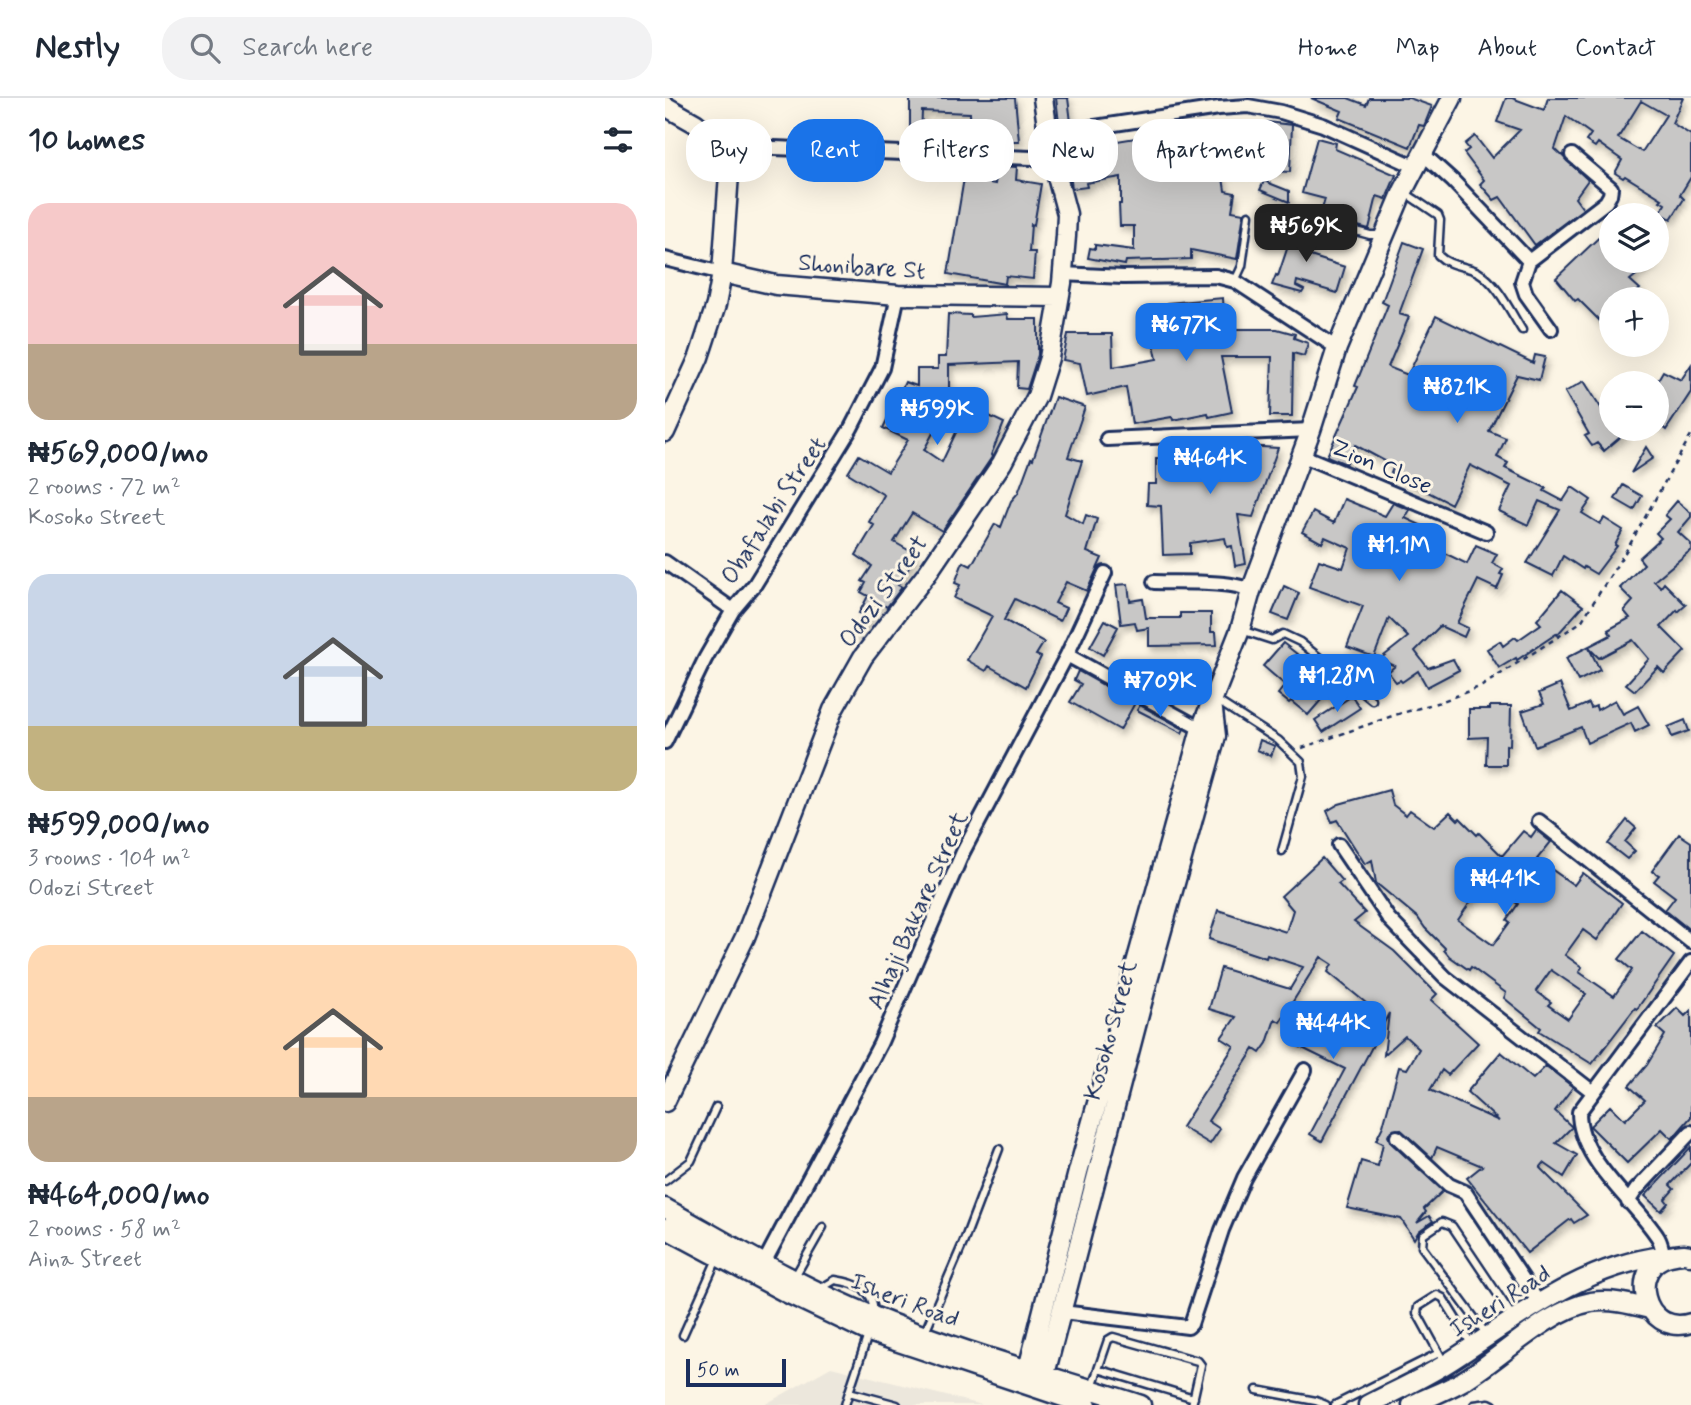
<!DOCTYPE html>
<meta charset="utf-8">
<style>
:root{--surface:#fff;--page:#f2f2f3;--text:#1f2937;--muted:#747a83;--line:#e0e1e3;--accent:#1a73e8}
body{margin:0;font-family:Mynerve,sans-serif;background:var(--page);color:var(--text);height:100vh;display:flex;flex-direction:column;font-size:26px;white-space:nowrap}
*{box-sizing:border-box;margin:0}
p{font-size:23px;color:var(--muted)}
.icon{flex:none;width:38px;height:38px;fill:none;stroke:currentColor;stroke-width:2;stroke-linecap:round;stroke-linejoin:round}
.map{position:relative;flex:1;overflow:hidden}
.sheet{display:flex;flex-direction:column;background:var(--surface);width:665px}
.sheet>*{flex:none}
.banner{position:absolute;left:21px;top:21px;width:665px;height:63px;display:flex;gap:14px}
.fabs{position:absolute;left:934px;top:105px;display:grid;gap:14px}
.fabs a{display:grid;place-items:center;width:70px;height:70px;border-radius:50%;background:var(--surface);box-shadow:0 7px 28px #0002;font-size:35px}
.scale{position:absolute;left:21px;bottom:18px;width:100px;box-sizing:border-box;padding-left:7px;border:4px solid #1b2f5e;border-top:0;font-size:19px;line-height:24px;white-space:nowrap;color:#1b2f5e;-webkit-text-stroke:5px #fcf5e5;paint-order:stroke}
.price{position:absolute;translate:-50% -60px;padding:0 16px;border-radius:14px;background:var(--accent);color:#fff;font-size:23px;line-height:46px;filter:drop-shadow(0 2px 4px #0008)}
.price::after{content:'';position:absolute;left:50%;top:42px;width:21px;height:16px;margin-left:-10px;background:inherit;clip-path:polygon(0 0,100% 0,50% 100%)}
.price.current{background:#222;color:#fff}
ul{padding:0;list-style:none}
li{display:grid;align-content:center;gap:14px;height:371px;padding:0 28px}
li span{display:grid;place-items:center;height:217px;border-radius:21px;color:#555}
li>.icon{margin-inline-start:auto}
span .icon{width:126px;height:126px;fill:#fffc;stroke-width:1}
li b{font-size:30px}
h2{display:flex;justify-content:space-between;align-items:center;height:84px;padding:0 28px;font-size:30px}
.tag{padding:0 24px;border-radius:28px;background:var(--surface);box-shadow:0 7px 28px #0002;font-size:24px;line-height:63px}
.tag.current{background:var(--accent);color:#fff}
header{display:flex;align-items:center;gap:42px;box-sizing:border-box;height:98px;padding:0 35px;background:var(--surface);border-bottom:2px solid var(--line)}
header strong{font-size:33px}
nav{display:flex;gap:38px;margin-inline-start:auto;font-size:24px}
.search{width:490px;height:63px;background:var(--page);display:flex;align-items:center;gap:18px;box-sizing:border-box;padding:0 24px;border-radius:28px;color:var(--muted);font-size:26px}
main{display:flex;flex:1;min-height:0}
.map>svg:first-child{display:block}
.built{fill:#ece7dc}
.building{fill:#c8c7c6;stroke:#1b2f5e;stroke-width:2;fill-rule:evenodd;filter:url(#shadow)}
.lines{fill:none;stroke-linecap:round;stroke-linejoin:round}
.lane-casing{stroke:#1b2f5e;stroke-width:11}
.street-casing{stroke:#1b2f5e;stroke-width:18}
.secondary-casing{stroke:#1b2f5e;stroke-width:23}
.path{stroke:#1b2f5e;stroke-width:2.5;stroke-dasharray:5 5;stroke-linecap:butt}
.lane{stroke:#fcf5e5;stroke-width:6}
.street{stroke:#fcf5e5;stroke-width:12}
.secondary{stroke:#fcf5e5;stroke-width:18}
.labels{text-anchor:middle;stroke-width:6;stroke-linejoin:round;paint-order:stroke}
.street-label{font-size:24px;fill:#1b2f5e;stroke:#fcf5e5}
</style>
<header>
<strong>Nestly</strong>
<div class="search"><svg class="icon" aria-label="search" viewBox="0 0 24 24"><circle cx="10" cy="10" r="6"/><path d="M15 15l6 6"/></svg>Search here</div>
<nav><a>Home</a><a>Map</a><a>About</a><a>Contact</a></nav>
</header>
<main>
<section class="sheet">
<h2>10 homes<svg class="icon" aria-label="filters" viewBox="0 0 24 24"><path d="M4 7h16M4 17h16"/><circle cx="9" cy="7" r="2"/><circle cx="15" cy="17" r="2"/></svg></h2>
<ul>
<li><span style="background:linear-gradient(#f6c9c9 65%,#b9a48a 0)"><svg class="icon" aria-label="home" viewBox="0 0 24 24"><path d="M3 11l9-7 9 7M6 9v11h12V9"/></svg></span><div><b>₦569,000/mo</b><p>2 rooms · 72 m²</p><p>Kosoko Street</p></div></li>
<li><span style="background:linear-gradient(#c9d6e8 70%,#c2b280 0)"><svg class="icon" aria-label="home" viewBox="0 0 24 24"><path d="M3 11l9-7 9 7M6 9v11h12V9"/></svg></span><div><b>₦599,000/mo</b><p>3 rooms · 104 m²</p><p>Odozi Street</p></div></li>
<li><span style="background:linear-gradient(#ffd9b3 70%,#b9a48a 0)"><svg class="icon" aria-label="home" viewBox="0 0 24 24"><path d="M3 11l9-7 9 7M6 9v11h12V9"/></svg></span><div><b>₦464,000/mo</b><p>2 rooms · 58 m²</p><p>Aina Street</p></div></li>
</ul>
</section>
<div class="map">
<svg width="1026" height="1307" viewBox="0 0 1026 1307">
<defs>
<filter id="shadow"><feDropShadow dx="2.5" dy="4.5" stdDeviation="3.5" flood-color="#0004"/></filter>
</defs>
<rect width="100%" height="100%" fill="#fcf5e5"/>
<filter id="ink" filterUnits="userSpaceOnUse"><feTurbulence type="fractalNoise" baseFrequency=".0143" numOctaves="2"/><feDisplacementMap in="SourceGraphic" scale="14" xChannelSelector="R" yChannelSelector="G"/><feConvolveMatrix kernelMatrix="1 2 1 2 8 2 1 2 1" color-interpolation-filters="sRGB"/></filter>
<g filter="url(#ink)">
<!-- built -->
<path class="built" d="M166 1269 317 1307H99Z"/>
<!-- building -->
<path class="building" d="M245 0H350L354 43H306L305 15 257 13 256 39 245 38Z
M391 0H403L406 24 394 25Z
M646 0H683L701 7 704 0H744L767 8 759 28 754 27 745 49 674 20 677 13Z
M841 0H847L879 12 883 0H1018L1007 25 1026 37V79L1015 97 1019 101 1006 121 995 115 1000 106 995 103 997 101 960 78 958 80 950 75 957 62 933 45 930 49 921 43 926 36 901 18 890 51 923 82 910 100 918 111 870 147 835 99 829 102 815 86 819 82 799 55 804 51 800 46 810 38 827 60 855 32 832 24ZM976 3 1001 17 977 54 953 40Z
M602 24 627 27 625 74 561 71 557 73 560 93 570 95 567 113 579 115 572 161 526 152V161L461 163 460 167 423 160 425 150 430 151V147L469 152V128H455L454 106H456V79L421 85 422 89 407 91 402 51 552 27 553 32 601 34Z
M652 40 671 45 670 51 731 77 721 101 712 98 704 131 655 118 660 101 637 95Z
M333 68 352 69 351 82 376 86 369 127 366 126 364 154H370L368 181 341 178 340 186 283 176 299 80 330 86Z
M599 83 624 93V104L595 92Z
M633 118 649 123 639 156 680 169 672 195 632 183 631 188 639 192 637 195 607 187 611 177 613 178Z
M947 127V163H989L965 182 975 191 972 194 979 201H947V219L939 227 913 201 910 203 891 180Z
M739 144 758 151 734 216 744 219 723 269 743 277 771 218 868 265 870 257 880 259 874 282 852 277 824 333 841 340 832 359 843 365 840 370 881 390 879 393 898 403 907 389 926 402 917 415 935 426 939 420 958 432 950 447 952 448 931 476 919 469 918 471 898 458 888 478 862 465 895 412 874 403 863 427 834 413 846 388 805 367 786 406 726 375 729 368 690 347 681 366 662 358 693 289 690 288 723 207 717 204Z
M558 200 560 231H612L630 236 629 240 643 245 639 258 628 255 627 318H605L607 259H556L567 314 544 319 543 315 508 322 507 319 467 326 461 289 422 298 415 265 398 262 403 236H447L448 269 492 261 488 242 476 243 474 228 485 227 483 214 504 210 503 205Z
M283 216 306 217V219L342 216 343 221H373V257L362 291 352 290 353 264 284 267V299L339 325 326 357 327 359 277 433 247 415 229 444 252 457 233 487 237 489 222 509 214 505 195 538 188 535 197 516 194 515 203 498 196 494 201 485 197 483 207 468 191 457 209 427 204 424 219 397 183 375 194 357 223 374 243 342 218 330 240 284 252 288V271H273V259H281ZM277 318 295 326 277 364 259 352Z
M1026 267V294L1001 332 992 325 991 285 998 273 1016 282Z
M919 283 938 313 940 311 947 322V331H965L939 353 932 345 927 348 920 338 924 336 900 294Z
M390 299 420 309 403 359 417 363 400 416 418 426 421 417 432 421 422 454 437 460 422 493 401 484 390 505 401 510 395 523 350 501 339 522 379 544 371 557 376 559 361 589 324 568 321 573 302 562 327 518 289 500 295 487 290 485 298 464 306 468 330 426 336 429 346 403 353 395 366 360 368 361Z
M547 346 613 350 588 419 573 417 581 466 570 468 567 448 562 449 560 440 525 445V456L498 457 496 408 482 407 483 386H491V360L547 361Z
M981 349 988 360 966 375Z
M958 387 977 398 969 412 950 401Z
M679 401 720 418 728 405 745 412 740 420 773 435 767 449 802 466 811 447 832 456 827 465 838 471 835 476 838 477 832 491 813 482 792 525 803 530 799 539 775 528 750 553 763 570 788 561 794 572 762 589 753 573 737 584 735 582 731 584 723 574 730 568 715 561 743 539 724 520 709 559 682 549 698 508 644 489 654 462 678 470 685 450 660 439 657 445 637 434 648 414 669 425Z
M1012 403 1026 415V419L1013 434 1026 446V452L989 483 996 489 999 485 1021 507 1013 514 1012 512 996 529 1020 553 999 575 993 569 970 593 961 586 984 561 968 542 934 560 924 550 935 572 913 583 901 560 946 537 943 532 965 520 959 513 968 503 955 490 979 466 974 460 996 440 991 435 1005 421 1000 417Z
M463 486 465 503 478 501 481 520H515V515H546V534H551L552 547 484 548V530L472 532 470 524 456 526 451 487Z
M619 488 634 495 623 522 607 516Z
M897 492 918 508 892 537 891 536 852 562 851 560 834 570 822 551 835 543 838 548 850 539 853 542 876 526 872 522Z
M440 522 453 529 438 557 425 549Z
M618 545 670 586 643 617 626 603 624 605 613 596 620 587 598 568Z
M413 573 470 605 455 632 405 604 416 586 409 582Z
M895 586 906 613 924 605 926 610 931 608 932 612 950 602 958 616 973 608 984 627 970 634 966 625 922 645 916 629 870 648 857 613 879 606 874 595Z
M687 598 695 610 658 634 650 622Z
M475 607 519 631 517 635 472 612Z
M825 608H846L845 648 841 647V667H821L822 639 804 640V611H825Z
M1020 622 1024 633 1007 639 1003 629Z
M595 642 610 648 606 658 592 652Z
M724 692 728 707 741 717 745 712 769 729 785 714 793 722 795 720 812 737 814 735 837 758 858 733 866 739 871 732 886 744 872 761 909 787 918 775 957 805 932 842 918 832 900 857 917 869 914 874 949 898 967 872 954 861 977 833 1009 858 972 911 970 910 927 966 874 933 876 930 839 900 841 895 806 869 804 872 784 858 779 852 780 850 760 830 753 820 711 785 707 762 700 766 672 722 667 724 662 713 674 706ZM819 784 853 806 842 822 845 824 828 847 793 822ZM886 872 921 896 903 921 883 907 886 904 871 893Z
M962 722 971 730 960 744 970 753 962 761 943 746Z
M1014 736 1026 744V833L1000 812 1010 799 989 783 994 777 987 773Z
M657 760 677 783 673 786 700 815 689 824 729 853 772 896 766 902 813 945 783 977 777 972 765 992 834 1023 802 994 836 954 868 981 881 968 908 989 890 1013 907 1029 891 1045 912 1057 899 1079 879 1065 875 1070 922 1117 909 1125 906 1121 903 1123 862 1155 802 1080 817 1068 772 1049 767 1060 735 1031 725 1034 723 1038 726 1045 778 1093 759 1111 761 1114 752 1125 764 1118 768 1123 754 1133 749 1141 736 1121 682 1110 696 1063 713 1068 718 1045 711 1042 718 1028 734 969 742 971 754 951 740 938 719 957 724 915 710 942 687 919 701 905 663 874 667 866 656 859 615 924 610 921 602 945 595 955 589 951 543 1023 555 1031 545 1046 517 1029 569 948 556 940 571 919 544 911 556 870 625 891 638 869 602 857 601 860 544 841 553 812 621 834 628 812 616 798Z
M1012 910 1020 918 1026 912V1019L1007 1041 997 1031 962 1065 925 1028 945 1008 960 1022 980 1002 964 988 982 967 1000 937 992 930Z
M643 914 708 947 657 1043 645 1036 680 971 627 945Z
M1026 1049V1065L1005 1087 1009 1091 1000 1101 1003 1105 996 1113 980 1098Z"/>
<g class="lines">
<!-- lane casing -->
<g class="lane-casing">
<path id="lane" d="M739 94 773 117 775 122 773 157C785 169 799 167 813 174 833 186 845 213 857 232
M658 124 705 137H717
M570 183 577 168 584 117
M576 532 607 542 618 536 635 544 707 602
M551 602 613 642 636 664 638 678 617 753
M0 1083 26 1063 51 1009
M129 1180 158 1129
M155 1191 170 1182C191 1185 211 1192 208 1216
M204 1234 184 1294 232 1307
M259 1236 299 1143 334 1051
M18 1237 52 1161
M822 1237 757 1149 758 1137 777 1124 787 1128 848 1219
M779 1264 752 1215 753 1209 772 1197 778 1200 807 1247
M433 1271 529 1300
M427 1289 443 1242 448 1239 533 1263 536 1267 527 1307
M592 1292 651 1303 661 1307
M180 1307 184 1294
M670 1307 774 1255
M809 1307 824 1305 828 1307"/>
</g>
<!-- street casing -->
<g class="street-casing">
<path id="street" d="M384 36 554 10 583 8 616 14 658 27 749 68
M58 48 367 60 386 56
M757 55 788 83 864 163
M0 161 57 175
M398 176 458 179 551 178 570 183 672 250
M886 231 861 196 857 184 864 163 941 104 945 97 946 90 907 57
M442 341 646 332
M636 357 821 434
M0 464 68 512
M489 484C511 485 570 482 586 493
M402 557 536 631
M0 644 40 561 68 512 90 486 186 330 217 270 233 197
M874 723 1026 844
M674 747 724 821 780 879 928 994
M732 1039 784 1087 800 1094 874 1205
M963 1104 971 1092 1026 1034
M999 1158C997 1152 996 1143 992 1138 967 1100 914 1062 914 1014L1026 864
M99 1165 215 946 298 754 402 557 440 475
M397 1214 523 1229 526 1226 557 1132 579 1080 640 972"/>
</g>
<!-- secondary casing -->
<g class="secondary-casing">
<path id="secondary" d="M0 8 30 25 58 48 64 76 57 175 51 207 34 259 0 334
M57 175 111 187 233 197 394 199
M0 1004 80 839 168 612 198 559 261 477 337 365 372 298 384 260 397 185 401 138 402 116 386 56 378 0
M0 1110C68 1148 135 1189 208 1218 295 1254 386 1278 476 1307
M0 1130 120 1194 204 1234 422 1307
M1026 1158C1020 1155 1017 1156 1010 1157 959 1164 978 1240 1026 1225
M363 1271 413 1074 536 631 575 532 586 493 646 332 672 250 738 93 787 0
M380 1276 483 882 551 638 547 604
M703 1307C730 1293 759 1280 784 1264 851 1221 917 1167 999 1158
M747 1307C763 1299 780 1293 796 1284 834 1262 882 1212 926 1204 946 1201 965 1206 985 1211"/>
</g>
<!-- path -->
<path class="path" d="M637 650 730 617 775 604 817 588 916 524 964 448 1026 337"/>
<!-- lane -->
<use href="#lane" class="lane"/>
<!-- street -->
<use href="#street" class="street"/>
<!-- secondary -->
<use href="#secondary" class="secondary"/>
</g>
</g>
<g class="labels">
<!-- street labels -->
<g class="street-label">
<text transform="translate(197 168) rotate(4)" y="8">Shonibare St</text>
<text transform="translate(717 368) rotate(23)" y="8">Zion Close</text>
<text transform="translate(108 412) rotate(-57)" y="8">Obafalabi Street</text>
<text transform="translate(218 493) rotate(-54)" y="8">Odozi Street</text>
<text transform="translate(252 812) rotate(-66)" y="8">Alhaji Bakare Street</text>
<text transform="translate(445 932) rotate(-75)" y="8">Kosoko Street</text>
<text transform="translate(240 1202) rotate(21)" y="8">Isheri Road</text>
<text transform="translate(835 1203) rotate(-32)" y="8">Isheri Road</text>
</g>
</g>
</svg>
<div class="fabs">
<a><svg class="icon" aria-label="layers" viewBox="0 0 24 24"><path d="M12 4l9 5-9 5-9-5zM3 14l9 5 9-5"/></svg></a>
<a>+</a>
<a>−</a>
</div>
<div class="scale">50 m</div>
<b class="price current" style="left:641px;top:166px">₦569K</b>
<b class="price" style="left:521px;top:265px">₦677K</b>
<b class="price" style="left:792px;top:327px">₦821K</b>
<b class="price" style="left:272px;top:349px">₦599K</b>
<b class="price" style="left:545px;top:398px">₦464K</b>
<b class="price" style="left:734px;top:485px">₦1.1M</b>
<b class="price" style="left:672px;top:616px">₦1.28M</b>
<b class="price" style="left:495px;top:621px">₦709K</b>
<b class="price" style="left:840px;top:819px">₦441K</b>
<b class="price" style="left:668px;top:963px">₦444K</b>
<div class="banner">
<a class="tag">Buy</a>
<a class="tag current">Rent</a>
<a class="tag">Filters</a>
<a class="tag">New</a>
<a class="tag">Apartment</a>
</div>
</div>
</main>
